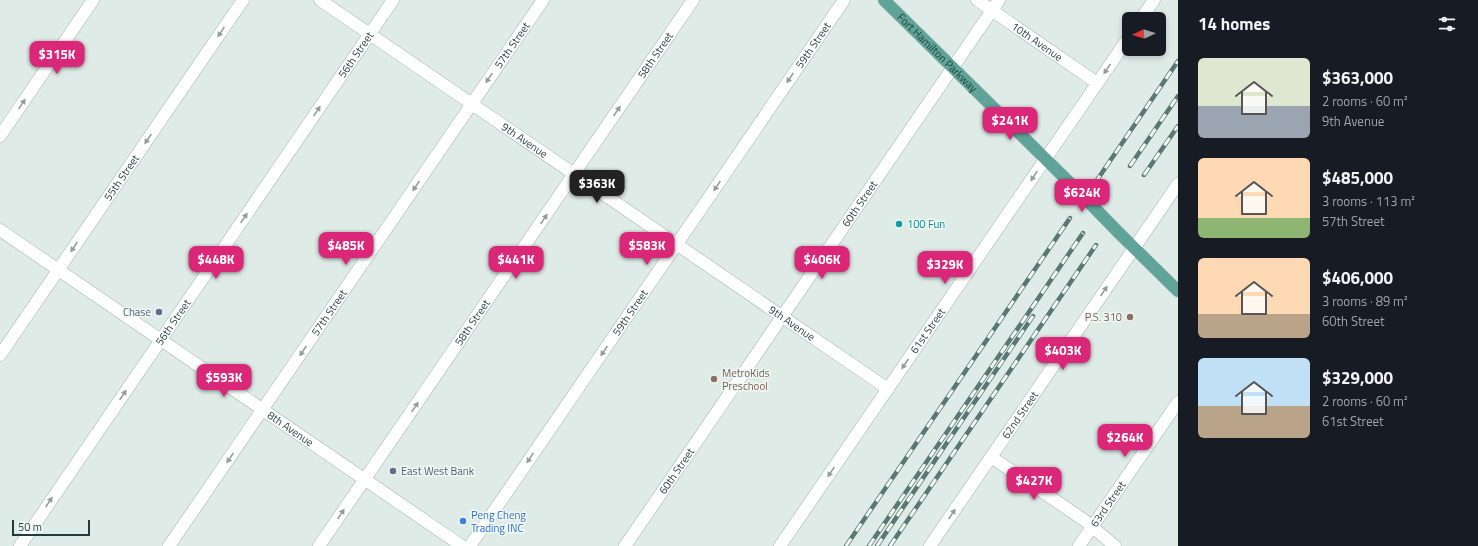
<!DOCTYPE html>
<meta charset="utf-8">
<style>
:root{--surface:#171b24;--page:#242831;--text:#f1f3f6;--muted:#9ea1a6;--accent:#db2777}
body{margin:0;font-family:"Titillium Web",sans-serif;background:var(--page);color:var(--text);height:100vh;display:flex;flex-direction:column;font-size:15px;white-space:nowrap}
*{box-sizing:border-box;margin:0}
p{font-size:13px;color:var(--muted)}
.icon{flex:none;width:22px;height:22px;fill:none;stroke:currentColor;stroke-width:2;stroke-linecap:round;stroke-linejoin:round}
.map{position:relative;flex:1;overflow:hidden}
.panel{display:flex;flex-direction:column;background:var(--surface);width:300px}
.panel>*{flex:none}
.needle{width:26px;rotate:266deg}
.fabs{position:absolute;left:1122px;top:12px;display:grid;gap:8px}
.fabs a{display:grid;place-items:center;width:44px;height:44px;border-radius:6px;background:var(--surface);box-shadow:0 2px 6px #0003;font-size:20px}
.scale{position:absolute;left:12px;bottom:10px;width:78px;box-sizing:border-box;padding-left:4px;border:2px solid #1f3c37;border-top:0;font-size:11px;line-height:14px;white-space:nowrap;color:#1f3c37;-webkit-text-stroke:3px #f0f8f4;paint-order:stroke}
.price{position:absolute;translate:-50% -34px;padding:0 9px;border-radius:8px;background:var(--accent);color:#fff;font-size:13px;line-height:26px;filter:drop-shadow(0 1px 2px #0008)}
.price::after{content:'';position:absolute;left:50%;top:24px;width:12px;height:9px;margin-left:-6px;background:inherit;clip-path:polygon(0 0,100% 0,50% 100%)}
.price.selected{background:#222;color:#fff}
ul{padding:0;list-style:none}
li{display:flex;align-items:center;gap:12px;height:100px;padding:0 20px}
li span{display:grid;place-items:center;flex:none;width:112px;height:80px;border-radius:6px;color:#555}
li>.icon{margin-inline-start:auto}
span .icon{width:48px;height:48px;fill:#fffc;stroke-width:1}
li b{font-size:17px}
h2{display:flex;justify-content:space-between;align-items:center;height:48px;padding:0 20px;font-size:17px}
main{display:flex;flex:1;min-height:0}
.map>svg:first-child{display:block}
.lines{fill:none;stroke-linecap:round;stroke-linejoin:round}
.minor-casing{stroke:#a2b3af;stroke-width:13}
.major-casing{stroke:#c0c8c7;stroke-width:13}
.minor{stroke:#fff;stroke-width:12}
.major{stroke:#60a499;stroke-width:12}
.rail-casing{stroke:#597873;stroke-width:4.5}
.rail{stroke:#f0f8f4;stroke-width:3;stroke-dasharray:9;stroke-linecap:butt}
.major-bridge-casing{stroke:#c0c8c7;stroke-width:13;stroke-linecap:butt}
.major-bridge{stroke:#60a499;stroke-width:12}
.oneway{fill:#8f9e9b}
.culture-dot{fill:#0f9aa8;stroke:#f0f8f4;stroke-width:1.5}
.service-dot{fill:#5c6f8a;stroke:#f0f8f4;stroke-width:1.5}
.education-dot{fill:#8d6e63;stroke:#f0f8f4;stroke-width:1.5}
.shop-dot{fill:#3f7fe0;stroke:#f0f8f4;stroke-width:1.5}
.labels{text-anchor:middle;stroke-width:3;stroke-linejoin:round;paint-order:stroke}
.street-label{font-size:11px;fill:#1f3c37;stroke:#f0f8f4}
.culture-label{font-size:11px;fill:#0d838f;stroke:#f0f8f4;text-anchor:start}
.service-label{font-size:11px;fill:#4e5e75;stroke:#f0f8f4;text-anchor:end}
.education-label{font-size:11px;fill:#785e54;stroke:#f0f8f4;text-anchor:end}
.shop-label{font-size:11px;fill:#366cbe;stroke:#f0f8f4;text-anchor:start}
</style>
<main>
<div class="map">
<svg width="1178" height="546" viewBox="0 0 1178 546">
<rect width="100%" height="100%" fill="#dfebe7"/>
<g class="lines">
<!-- minor casing -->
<g class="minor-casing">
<g id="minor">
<path id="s1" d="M320 0 888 389"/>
<path id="s2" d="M977 0 1097 83"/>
<path d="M1141 19 1154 0"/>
<path d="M0 136 93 0"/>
<path id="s3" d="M0 230 462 546"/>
<path id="s4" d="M0 355 243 0"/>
<path d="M991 457 1084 520 1115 546"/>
<path id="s5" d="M20 546 393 0"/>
<path id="s6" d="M169 546 543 0"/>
<path id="s7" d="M319 546 693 0"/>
<path id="s8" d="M470 546 844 0"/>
<path id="s9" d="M625 546 999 0"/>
<path id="s10" d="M780 546 1129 37"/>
<path id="s11" d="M930 546 1178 184"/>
<path id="s12" d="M1079 546 1178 402"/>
</g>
</g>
<!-- major casing -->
<g class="major-casing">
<g id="major">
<path id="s13" d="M884 0 1076 189"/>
<path d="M1119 233 1178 291"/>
</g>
</g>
<!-- minor -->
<use href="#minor" class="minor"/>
<!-- major -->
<use href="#major" class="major"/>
<!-- rail casing -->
<g class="rail-casing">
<path id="rail" d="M1130 166 1178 96
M1144 175 1178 126
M1095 183 1178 61
M846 546 1070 218
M869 546 1083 233
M877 546 1033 316
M890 546 1096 245"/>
</g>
<!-- rail -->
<use href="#rail" class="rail"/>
<!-- major-bridge casing -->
<g class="major-bridge-casing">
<path id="major-bridge" d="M1076 189 1119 233"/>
</g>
<!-- major-bridge -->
<use href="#major-bridge" class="major-bridge"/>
</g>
<!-- one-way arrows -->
<defs><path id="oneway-solid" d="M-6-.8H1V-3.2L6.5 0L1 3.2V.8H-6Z"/></defs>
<g class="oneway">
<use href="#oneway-solid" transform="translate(221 32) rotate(124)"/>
<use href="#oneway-solid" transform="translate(1107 69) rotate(124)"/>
<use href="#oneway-solid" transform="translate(489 78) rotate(124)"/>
<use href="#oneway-solid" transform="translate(790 78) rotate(124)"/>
<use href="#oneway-solid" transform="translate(22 104) rotate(-56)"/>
<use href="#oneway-solid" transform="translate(317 111) rotate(-56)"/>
<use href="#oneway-solid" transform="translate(617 111) rotate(-56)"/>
<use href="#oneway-solid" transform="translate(148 139) rotate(124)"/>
<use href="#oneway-solid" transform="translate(1034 176) rotate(124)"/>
<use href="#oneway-solid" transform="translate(416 186) rotate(124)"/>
<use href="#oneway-solid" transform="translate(717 186) rotate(124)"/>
<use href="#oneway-solid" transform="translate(244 218) rotate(-56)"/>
<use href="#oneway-solid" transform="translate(544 219) rotate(-56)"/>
<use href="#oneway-solid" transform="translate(74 247) rotate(124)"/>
<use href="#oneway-solid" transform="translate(1104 291) rotate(-56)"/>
<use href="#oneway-solid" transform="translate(303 351) rotate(124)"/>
<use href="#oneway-solid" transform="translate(604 351) rotate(124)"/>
<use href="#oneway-solid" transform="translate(905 364) rotate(124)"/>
<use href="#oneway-solid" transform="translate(123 395) rotate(-56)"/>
<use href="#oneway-solid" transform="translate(415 407) rotate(-56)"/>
<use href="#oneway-solid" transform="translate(230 458) rotate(124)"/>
<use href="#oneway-solid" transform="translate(530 458) rotate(124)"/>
<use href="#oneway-solid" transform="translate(831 472) rotate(124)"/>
<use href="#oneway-solid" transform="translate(49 502) rotate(-56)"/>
<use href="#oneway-solid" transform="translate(341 514) rotate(-56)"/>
<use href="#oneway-solid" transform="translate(952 514) rotate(-56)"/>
</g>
<!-- markers -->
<circle class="culture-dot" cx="899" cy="224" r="4"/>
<g class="service-dot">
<circle cx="159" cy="312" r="4"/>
<circle cx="393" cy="471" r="4"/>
</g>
<g class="education-dot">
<circle cx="1130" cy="317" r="4"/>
<circle cx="714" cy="379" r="4"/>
</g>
<circle class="shop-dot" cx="463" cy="521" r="4"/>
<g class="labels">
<!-- street labels -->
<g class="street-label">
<text dy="4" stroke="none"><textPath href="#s2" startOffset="73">10th Avenue</textPath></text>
<text dy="4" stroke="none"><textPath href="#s6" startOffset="607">57th Street</textPath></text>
<text dy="4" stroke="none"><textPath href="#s8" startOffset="607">59th Street</textPath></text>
<text dy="4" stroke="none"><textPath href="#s13" startOffset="75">Fort Hamilton Parkway</textPath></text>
<text dy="4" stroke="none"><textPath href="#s5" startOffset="595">56th Street</textPath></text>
<text dy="4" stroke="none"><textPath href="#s7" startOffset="595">58th Street</textPath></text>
<text dy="4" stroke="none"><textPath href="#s1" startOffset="248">9th Avenue</textPath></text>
<text dy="4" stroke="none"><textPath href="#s4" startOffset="215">55th Street</textPath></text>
<text dy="4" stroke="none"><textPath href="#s9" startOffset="415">60th Street</textPath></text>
<text dy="4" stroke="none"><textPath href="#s6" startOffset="283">57th Street</textPath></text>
<text dy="4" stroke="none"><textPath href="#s8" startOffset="283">59th Street</textPath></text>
<text dy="4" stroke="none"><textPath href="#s5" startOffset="271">56th Street</textPath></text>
<text dy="4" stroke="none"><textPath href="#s7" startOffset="271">58th Street</textPath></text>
<text dy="4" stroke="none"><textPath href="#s1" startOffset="572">9th Avenue</textPath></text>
<text dy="4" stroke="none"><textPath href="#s10" startOffset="261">61st Street</textPath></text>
<text dy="4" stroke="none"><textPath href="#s11" startOffset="159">62nd Street</textPath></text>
<text dy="4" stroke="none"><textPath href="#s3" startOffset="352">8th Avenue</textPath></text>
<text dy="4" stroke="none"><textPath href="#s9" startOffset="91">60th Street</textPath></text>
<text dy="4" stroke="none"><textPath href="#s12" startOffset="51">63rd Street</textPath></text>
</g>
<!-- culture labels -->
<g class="culture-label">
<text x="907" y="228">100 Fun</text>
</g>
<!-- service labels -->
<g class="service-label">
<text x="151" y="316">Chase</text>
<text x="401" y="475" text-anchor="start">East West Bank</text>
</g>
<!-- education labels -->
<g class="education-label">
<text x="1122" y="321">P.S. 310</text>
<text x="722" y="377" text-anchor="start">MetroKids<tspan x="722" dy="13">Preschool</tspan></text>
</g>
<!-- shop labels -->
<g class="shop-label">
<text x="471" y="519">Peng Cheng<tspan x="471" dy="13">Trading INC</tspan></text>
</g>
</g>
</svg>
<div class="fabs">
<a><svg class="needle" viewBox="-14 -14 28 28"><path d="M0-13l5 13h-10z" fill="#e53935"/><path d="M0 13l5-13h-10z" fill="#9ea1a6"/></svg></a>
</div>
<div class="scale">50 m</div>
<b class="price" style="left:57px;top:75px">$315K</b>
<b class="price" style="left:1010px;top:141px">$241K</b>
<b class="price selected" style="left:597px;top:204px">$363K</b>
<b class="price" style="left:1082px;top:213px">$624K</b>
<b class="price" style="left:346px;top:266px">$485K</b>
<b class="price" style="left:647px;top:266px">$583K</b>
<b class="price" style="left:216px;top:280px">$448K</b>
<b class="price" style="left:516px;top:280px">$441K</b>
<b class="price" style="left:822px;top:280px">$406K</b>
<b class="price" style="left:945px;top:285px">$329K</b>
<b class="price" style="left:1063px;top:371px">$403K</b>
<b class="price" style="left:224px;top:398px">$593K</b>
<b class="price" style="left:1125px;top:458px">$264K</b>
<b class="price" style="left:1034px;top:501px">$427K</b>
</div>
<section class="panel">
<h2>14 homes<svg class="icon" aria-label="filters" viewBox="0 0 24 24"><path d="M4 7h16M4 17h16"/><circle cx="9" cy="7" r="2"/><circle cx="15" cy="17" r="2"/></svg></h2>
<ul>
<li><span style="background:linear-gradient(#dfe7d0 60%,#9aa5b1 0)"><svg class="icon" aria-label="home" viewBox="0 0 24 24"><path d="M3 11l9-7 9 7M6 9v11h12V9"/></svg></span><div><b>$363,000</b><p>2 rooms · 60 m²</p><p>9th Avenue</p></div></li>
<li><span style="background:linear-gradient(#ffd9b3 75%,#8fb573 0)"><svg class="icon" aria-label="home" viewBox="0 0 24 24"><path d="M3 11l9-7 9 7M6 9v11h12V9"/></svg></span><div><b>$485,000</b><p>3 rooms · 113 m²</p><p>57th Street</p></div></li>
<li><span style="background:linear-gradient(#ffd9b3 70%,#b9a48a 0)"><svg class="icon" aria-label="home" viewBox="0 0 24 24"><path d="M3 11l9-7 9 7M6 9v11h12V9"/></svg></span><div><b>$406,000</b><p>3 rooms · 89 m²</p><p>60th Street</p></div></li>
<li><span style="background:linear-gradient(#bfe0f5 60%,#b9a48a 0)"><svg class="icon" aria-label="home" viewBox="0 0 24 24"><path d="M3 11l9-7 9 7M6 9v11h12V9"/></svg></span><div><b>$329,000</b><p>2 rooms · 60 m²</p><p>61st Street</p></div></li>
</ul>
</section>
</main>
